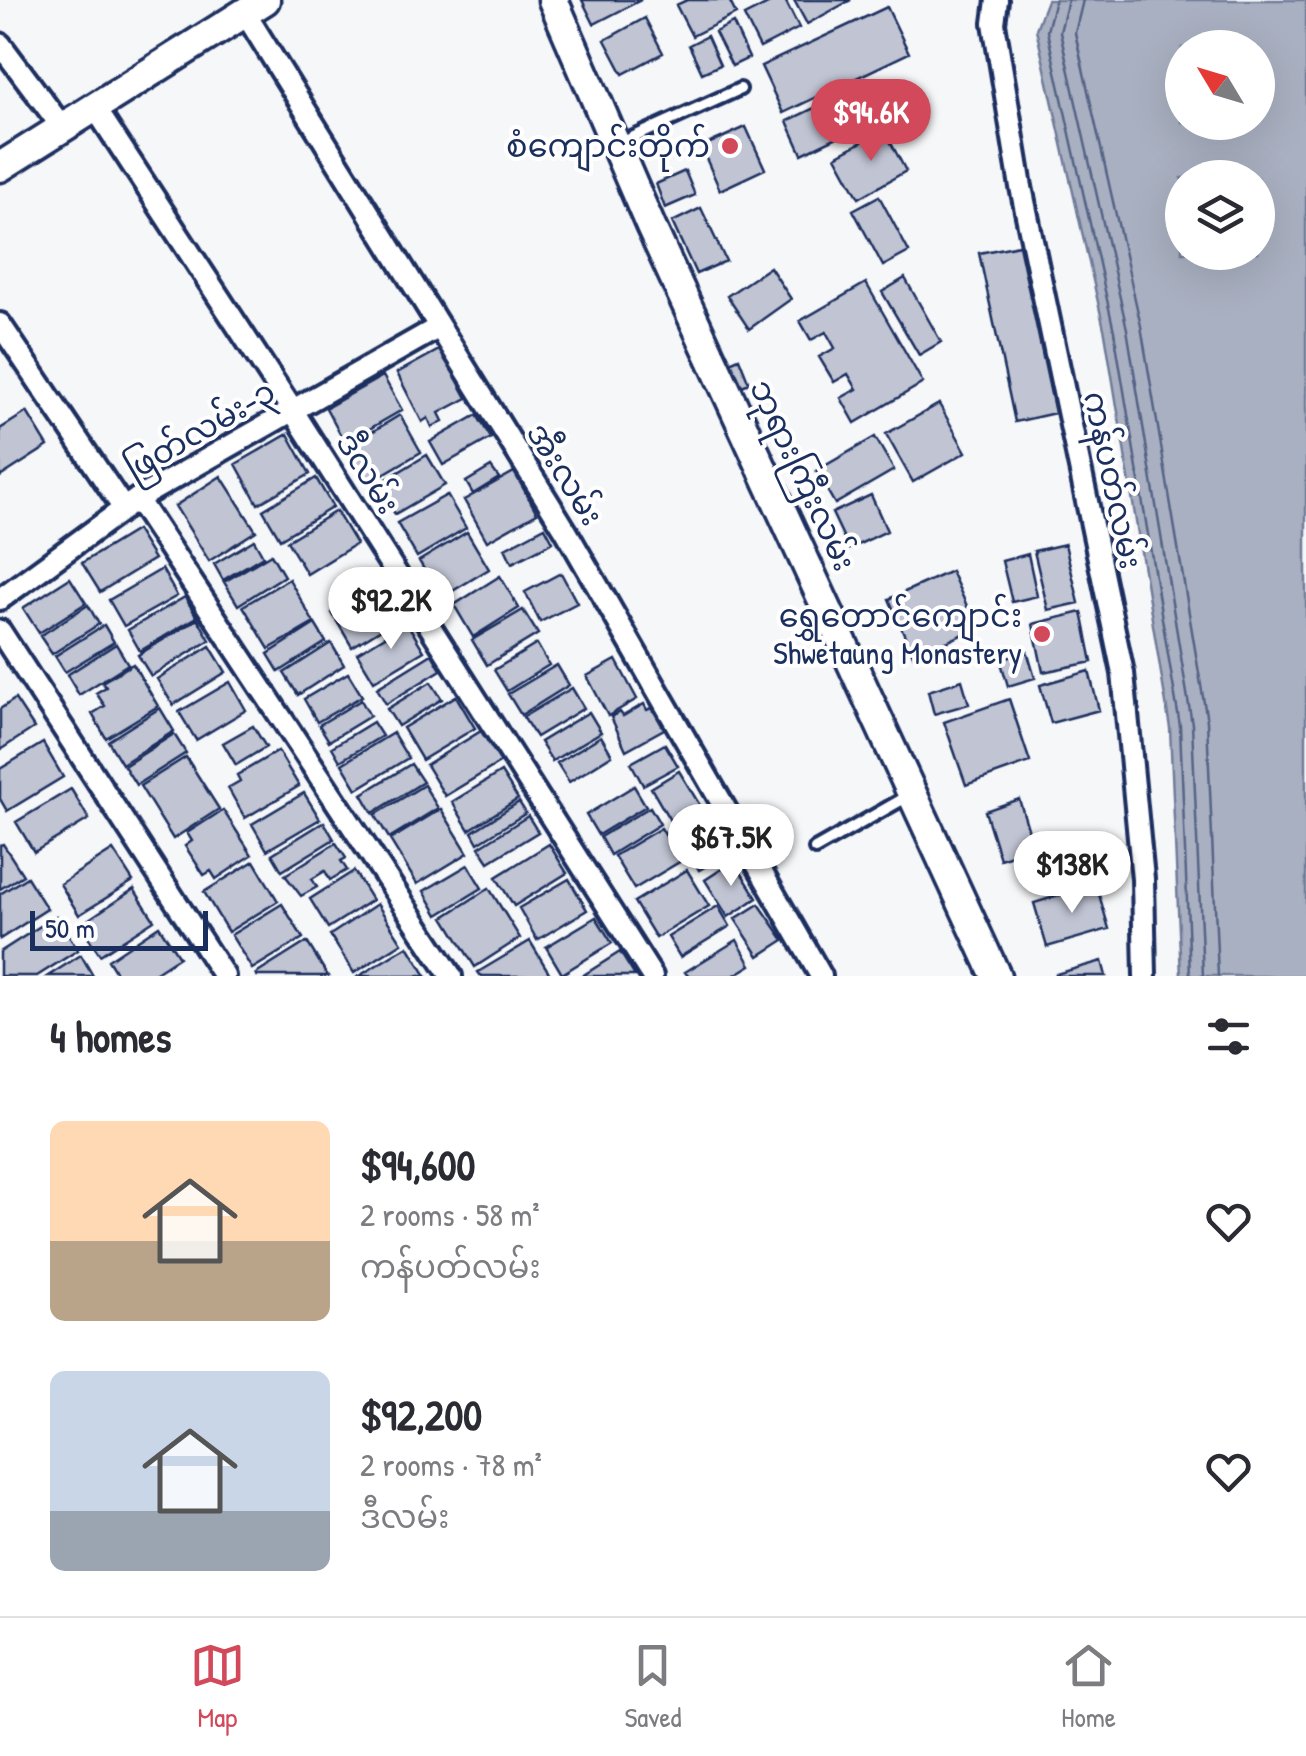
<!DOCTYPE html>
<meta charset="utf-8">
<style>
:root{--surface:#fff;--page:#f7f7f7;--text:#2b2b33;--muted:#7c7c81;--line:#e1e1e2;--accent:#d1495b}
body{margin:0;font-family:"Patrick Hand","Noto Sans Myanmar",sans-serif;background:var(--page);color:var(--text);height:100vh;display:flex;flex-direction:column;font-size:38px;white-space:nowrap}
*{box-sizing:border-box;margin:0}
p{font-size:32px;color:var(--muted)}
.icon{flex:none;width:55px;height:55px;fill:none;stroke:currentColor;stroke-width:2;stroke-linecap:round;stroke-linejoin:round}
.map{position:relative;height:976px;overflow:hidden}
.side{display:flex;flex-direction:column;background:var(--surface);flex:1}
.side>*{flex:none}
.needle{width:65px;rotate:308deg}
.controls{position:absolute;left:1165px;top:30px;display:grid;gap:20px}
.controls a{display:grid;place-items:center;width:110px;height:110px;border-radius:50%;background:var(--surface);box-shadow:0 10px 40px #0002;font-size:50px}
.scale{position:absolute;left:30px;bottom:25px;width:178px;box-sizing:border-box;padding-left:10px;border:5px solid #1b2f5e;border-top:0;font-size:28px;line-height:35px;white-space:nowrap;color:#1b2f5e;-webkit-text-stroke:8px #fff;paint-order:stroke}
.price{position:absolute;translate:-50% -85px;padding:0 22px;border-radius:35px;background:#fff;color:#222;font-size:32px;line-height:65px;filter:drop-shadow(0 2px 5px #0008)}
.price::after{content:'';position:absolute;left:50%;top:60px;width:30px;height:22px;margin-left:-15px;background:inherit;clip-path:polygon(0 0,100% 0,50% 100%)}
.price.current{background:var(--accent);color:#fff}
ul{padding:0;list-style:none}
li{display:flex;align-items:center;gap:30px;height:250px;padding:0 50px}
li span{display:grid;place-items:center;flex:none;width:280px;height:200px;border-radius:15px;color:#555}
li>.icon{margin-inline-start:auto}
span .icon{width:120px;height:120px;fill:#fffc;stroke-width:1}
li b{font-size:42px}
h2{display:flex;justify-content:space-between;align-items:center;height:120px;padding:0 50px;font-size:42px}
.tabs{display:flex;justify-content:space-around;align-items:center;height:140px;border-top:2px solid var(--line);background:var(--surface);font-size:28px;color:var(--muted)}
.tabs a{display:grid;justify-items:center;gap:5px}
.tabs .current{color:var(--accent)}
.map>svg:first-child{display:block}
.water{fill:#a9b0c1;stroke:#707c99;stroke-width:2.5;fill-rule:evenodd}
.lines{fill:none;stroke-linecap:round;stroke-linejoin:round}
.shore{stroke:#546386;stroke-width:2.5}
.building{fill:#c0c4d3;stroke:#1b2f5e;stroke-width:2.5}
.service-casing{stroke:#1b2f5e;stroke-width:18}
.minor-casing{stroke:#1b2f5e;stroke-width:28}
.secondary-casing{stroke:#1b2f5e;stroke-width:35}
.service{stroke:#fff;stroke-width:10}
.minor{stroke:#fff;stroke-width:20}
.secondary{stroke:#fff;stroke-width:28}
.poi-dot{fill:#d1495b;stroke:#fff;stroke-width:4}
.labels{text-anchor:middle;stroke-width:8;stroke-linejoin:round;paint-order:stroke}
.poi-label{font-size:32px;fill:#1b2f5e;stroke:#fff;text-anchor:end}
.street-label{font-size:32px;fill:#1b2f5e;stroke:#fff}
</style>
<div class="map">
<svg width="1306" height="976" viewBox="0 0 1306 976">
<rect width="100%" height="100%" fill="#f6f7f9"/>
<filter id="ink" filterUnits="userSpaceOnUse"><feTurbulence type="fractalNoise" baseFrequency=".01" numOctaves="2"/><feDisplacementMap in="SourceGraphic" scale="20" xChannelSelector="R" yChannelSelector="G"/><feConvolveMatrix kernelMatrix="1 2 1 2 8 2 1 2 1" color-interpolation-filters="sRGB"/></filter>
<g filter="url(#ink)">
<!-- water -->
<path class="water" d="M1047 0H1306V976H1181L1170 728 1105 333 1036 29ZM1182 48H1258V122H1182ZM1182 178H1258V252H1182Z"/>
<g class="lines">
<!-- shore -->
<path class="shore" d="M1055 0 1047 31 1114 331 1180 726 1190 976
M1068 0 1060 32 1127 329 1192 724 1203 976
M1083 0 1075 33 1141 326 1207 721 1218 976"/>
</g>
<!-- building -->
<path class="building" d="M582 0H641L594 24Z
M687 0H729L736 14 692 36 676 5Z
M776 0H785L799 28 760 48 744 16Z
M794 0H851L807 24Z
M887 7 909 53 783 113 761 66Z
M645 18 663 53 623 74 605 40Z
M733 23 749 58 732 66 715 32Z
M707 36 720 65 702 73 689 45Z
M858 87 873 120 802 154 787 121Z
M746 127 765 169 720 190 701 147Z
M884 130 906 171 859 198 836 156Z
M685 171 695 195 665 208 656 184Z
M879 196 909 252 883 266 853 210Z
M701 208 726 261 696 274 672 222Z
M1019 245 1055 413 1015 422 979 253Z
M770 267 791 299 749 329 727 296Z
M905 278 941 342 919 355 882 292Z
M866 283 923 383 855 423 841 398 857 389 848 374 834 382 819 357 835 348 826 332 811 340 800 321Z
M441 349 467 398 439 413 443 421 432 427 428 418 422 422 397 373Z
M739 358 749 383 728 392 718 367Z
M383 376 402 410 345 443 326 408Z
M939 404 966 452 913 482 886 434Z
M27 412 48 446 0 477V429Z
M400 415 421 452 368 483 347 447Z
M477 415 491 438 443 465 430 442Z
M288 434 310 474 258 504 236 464Z
M875 437 894 470 835 504 816 471Z
M427 455 445 485 395 514 377 485Z
M491 467 499 478 473 494 466 482Z
M514 472 537 513 487 541 464 500Z
M221 476 256 531 209 561 175 506Z
M316 478 333 507 280 539 263 510Z
M447 495 466 528 417 557 397 523Z
M871 495 887 531 849 549 832 513Z
M336 511 356 544 307 574 287 541Z
M545 527 553 542 512 563 505 548Z
M136 530 154 559 100 592 82 563Z
M467 532 489 569 441 598 419 561Z
M254 540 263 556 223 580 214 564Z
M1065 544 1079 603 1048 610 1034 551Z
M271 554 284 576 238 605 224 582Z
M1028 554 1037 596 1012 602 1002 561Z
M162 569 177 596 124 626 109 600Z
M951 571 977 628 914 657 889 599Z
M561 573 577 603 540 622 525 592Z
M500 576 519 608 473 637 454 605Z
M70 578 86 603 39 633 23 608Z
M289 579 314 623 269 649 243 606Z
M382 583 402 616 352 647 332 613Z
M185 597 197 617 140 651 128 630Z
M88 605 99 624 52 654 40 636Z
M523 610 538 634 487 665 472 640Z
M1082 612 1092 662 1043 672 1033 624Z
M198 619 210 640 151 676 138 655Z
M407 623 424 651 374 681 357 653Z
M315 624 326 642 279 672 268 654Z
M104 625 114 642 65 672 55 656Z
M331 643 344 665 298 695 284 673Z
M116 644 128 664 79 695 67 675Z
M537 644 549 665 507 691 494 670Z
M210 646 226 672 173 705 157 679Z
M1027 651 1035 678 1008 686 1000 659Z
M432 654 441 670 386 704 377 688Z
M616 660 637 699 608 716 587 676Z
M133 664 158 706 106 738 92 714 105 706 96 693 106 687 102 682Z
M557 665 569 685 521 715 508 694Z
M1089 671 1099 710 1051 723 1040 685Z
M348 673 362 696 317 722 304 699Z
M962 680 969 704 934 714 928 691Z
M230 682 246 710 196 740 179 712Z
M431 682 442 699 398 726 387 709Z
M572 688 584 708 536 737 523 717Z
M456 696 475 728 422 760 403 728Z
M15 699 34 728 0 750V709Z
M1009 699 1030 762 966 785 944 722Z
M361 700 370 716 329 741 319 725Z
M644 704 647 710 652 708 664 729 626 750 611 717 620 712 623 716Z
M160 708 174 731 122 764 108 741Z
M589 712 601 732 552 761 540 742Z
M373 722 382 736 340 761 332 747Z
M253 726 266 747 236 765 223 743Z
M481 731 501 762 445 796 426 765Z
M393 733 408 758 357 789 342 764Z
M174 734 186 753 136 785 124 766Z
M601 736 612 755 569 782 557 763Z
M43 743 63 777 7 811 0 799V769Z
M665 744 678 766 643 785 631 763Z
M278 751 299 786 245 818 228 788 240 781 237 775Z
M186 757 219 809 173 839 140 786Z
M411 764 423 782 373 813 362 794Z
M679 771 701 807 672 824 651 788Z
M501 772 518 799 469 830 452 802Z
M424 785 438 808 389 838 375 815Z
M634 786 646 806 598 835 586 815Z
M71 789 89 819 34 852 16 822Z
M304 793 320 819 267 850 252 824Z
M1019 799 1034 848 1000 859 985 811Z
M519 802 526 813 478 843 472 832Z
M650 807 660 824 610 855 600 837Z
M441 809 468 853 417 884 390 840Z
M223 810 252 855 216 879 211 871 204 875 185 846 192 841 187 833Z
M701 810 727 854 699 870 673 827Z
M528 816 538 832 489 862 479 847Z
M324 822 334 839 282 871 272 854Z
M661 828 681 861 634 889 614 856Z
M336 843 346 858 341 861 347 870 330 880 325 871 312 879 317 887 301 896 285 875Z
M3 844 23 875 0 889V845Z
M549 844 567 873 514 906 496 877Z
M1090 845 1098 876 1040 891 1032 860Z
M113 850 133 881 79 915 60 884Z
M254 861 278 901 228 932 204 892Z
M734 861 757 898 728 917 705 880Z
M468 865 482 888 438 915 424 891Z
M687 870 709 906 656 938 634 902Z
M354 871 372 900 328 928 310 899Z
M27 877 47 909 0 939V894Z
M569 879 587 910 537 940 519 908Z
M1096 884 1109 929 1047 947 1034 903Z
M489 888 520 938 475 967 444 917Z
M134 889 154 920 100 955 80 925Z
M282 904 303 938 252 969 231 935Z
M377 904 402 943 354 973 330 935Z
M759 904 784 940 759 956 735 919Z
M718 906 730 926 680 957 668 937Z
M56 916 78 950 37 976H0V952Z
M596 917 612 943 562 974 546 947Z
M159 926 179 957 150 976H118L108 960Z
M737 940 751 965 733 976H688L685 972Z
M530 941 551 976H481L478 972Z
M307 942 328 976H257L256 974Z
M408 946 426 976H359Z
M620 952 635 976H582Z
M81 955 93 976H48Z
M1102 961 1106 976H1057L1056 974Z"/>
<g class="lines">
<!-- service casing -->
<g class="service-casing">
<path id="service" d="M616 145 740 89
M815 849 910 795"/>
</g>
<!-- minor casing -->
<g class="minor-casing">
<path id="minor" d="M997 0 994 23 1021 187 1123 673 1143 879 1145 976
M245 13 566 531 821 976
M0 44 62 127
M94 106 293 411 652 976
M0 324 124 509
M137 499 451 976
M0 599 137 499 439 327
M0 631 224 976"/>
</g>
<!-- secondary casing -->
<g class="secondary-casing">
<path id="secondary" d="M553 0 651 227 996 976
M0 167 265 0"/>
</g>
<!-- service -->
<use href="#service" class="service"/>
<!-- minor -->
<use href="#minor" class="minor"/>
<!-- secondary -->
<use href="#secondary" class="secondary"/>
</g>
</g>
<!-- markers -->
<g class="poi-dot">
<circle cx="730" cy="146" r="10"/>
<circle cx="1042" cy="634" r="10"/>
</g>
<g class="labels">
<!-- poi labels -->
<g class="poi-label">
<text x="710" y="157">စံကျောင်းတိုက်</text>
<text x="1022" y="627">ရွှေတောင်ကျောင်း<tspan x="1022" dy="37">Shwetaung Monastery</tspan></text>
</g>
<!-- street labels -->
<g class="street-label">
<text transform="translate(200 430) rotate(-30)" y="11">ဖြတ်လမ်း-၃</text>
<text transform="translate(368 473) rotate(58)" y="11">ဒီလမ်း</text>
<text transform="translate(565 474) rotate(58)" y="11">အီးလမ်း</text>
<text transform="translate(803 475) rotate(65)" y="11">ဘုရားကြီးလမ်း</text>
<text transform="translate(1113 480) rotate(78)" y="11">ကန်ပတ်လမ်း</text>
</g>
</g>
</svg>
<div class="controls">
<a><svg class="needle" viewBox="-14 -14 28 28"><path d="M0-13l5 13h-10z" fill="#e53935"/><path d="M0 13l5-13h-10z" fill="#7c7c81"/></svg></a>
<a><svg class="icon" aria-label="layers" viewBox="0 0 24 24"><path d="M12 4l9 5-9 5-9-5zM3 14l9 5 9-5"/></svg></a>
</div>
<div class="scale">50 m</div>
<b class="price current" style="left:871px;top:164px">$94.6K</b>
<b class="price" style="left:391px;top:652px">$92.2K</b>
<b class="price" style="left:731px;top:889px">$67.5K</b>
<b class="price" style="left:1072px;top:916px">$138K</b>
</div>
<section class="side">
<h2>4 homes<svg class="icon" aria-label="filters" viewBox="0 0 24 24"><path d="M4 7h16M4 17h16"/><circle cx="9" cy="7" r="2"/><circle cx="15" cy="17" r="2"/></svg></h2>
<ul>
<li><span style="background:linear-gradient(#ffd9b3 60%,#b9a48a 0)"><svg class="icon" aria-label="home" viewBox="0 0 24 24"><path d="M3 11l9-7 9 7M6 9v11h12V9"/></svg></span><div><b>$94,600</b><p>2 rooms · 58 m²</p><p>ကန်ပတ်လမ်း</p></div><svg class="icon" aria-label="heart" viewBox="0 0 24 24"><path d="M12 20l-8-8c-3-5 5-10 8-4 3-6 11-1 8 4z"/></svg></li>
<li><span style="background:linear-gradient(#c9d6e8 70%,#9aa5b1 0)"><svg class="icon" aria-label="home" viewBox="0 0 24 24"><path d="M3 11l9-7 9 7M6 9v11h12V9"/></svg></span><div><b>$92,200</b><p>2 rooms · 78 m²</p><p>ဒီလမ်း</p></div><svg class="icon" aria-label="heart" viewBox="0 0 24 24"><path d="M12 20l-8-8c-3-5 5-10 8-4 3-6 11-1 8 4z"/></svg></li>
</ul>
</section>
<nav class="tabs">
<a class="current"><svg class="icon" aria-label="map" viewBox="0 0 24 24"><path d="M3 6l6-2 6 2 6-2v14l-6 2-6-2-6 2zM9 4v14M15 6v14"/></svg>Map</a>
<a><svg class="icon" aria-label="saved" viewBox="0 0 24 24"><path d="M7 4h10v16l-5-4-5 4z"/></svg>Saved</a>
<a><svg class="icon" aria-label="home" viewBox="0 0 24 24"><path d="M3 11l9-7 9 7M6 9v11h12V9"/></svg>Home</a>
</nav>
